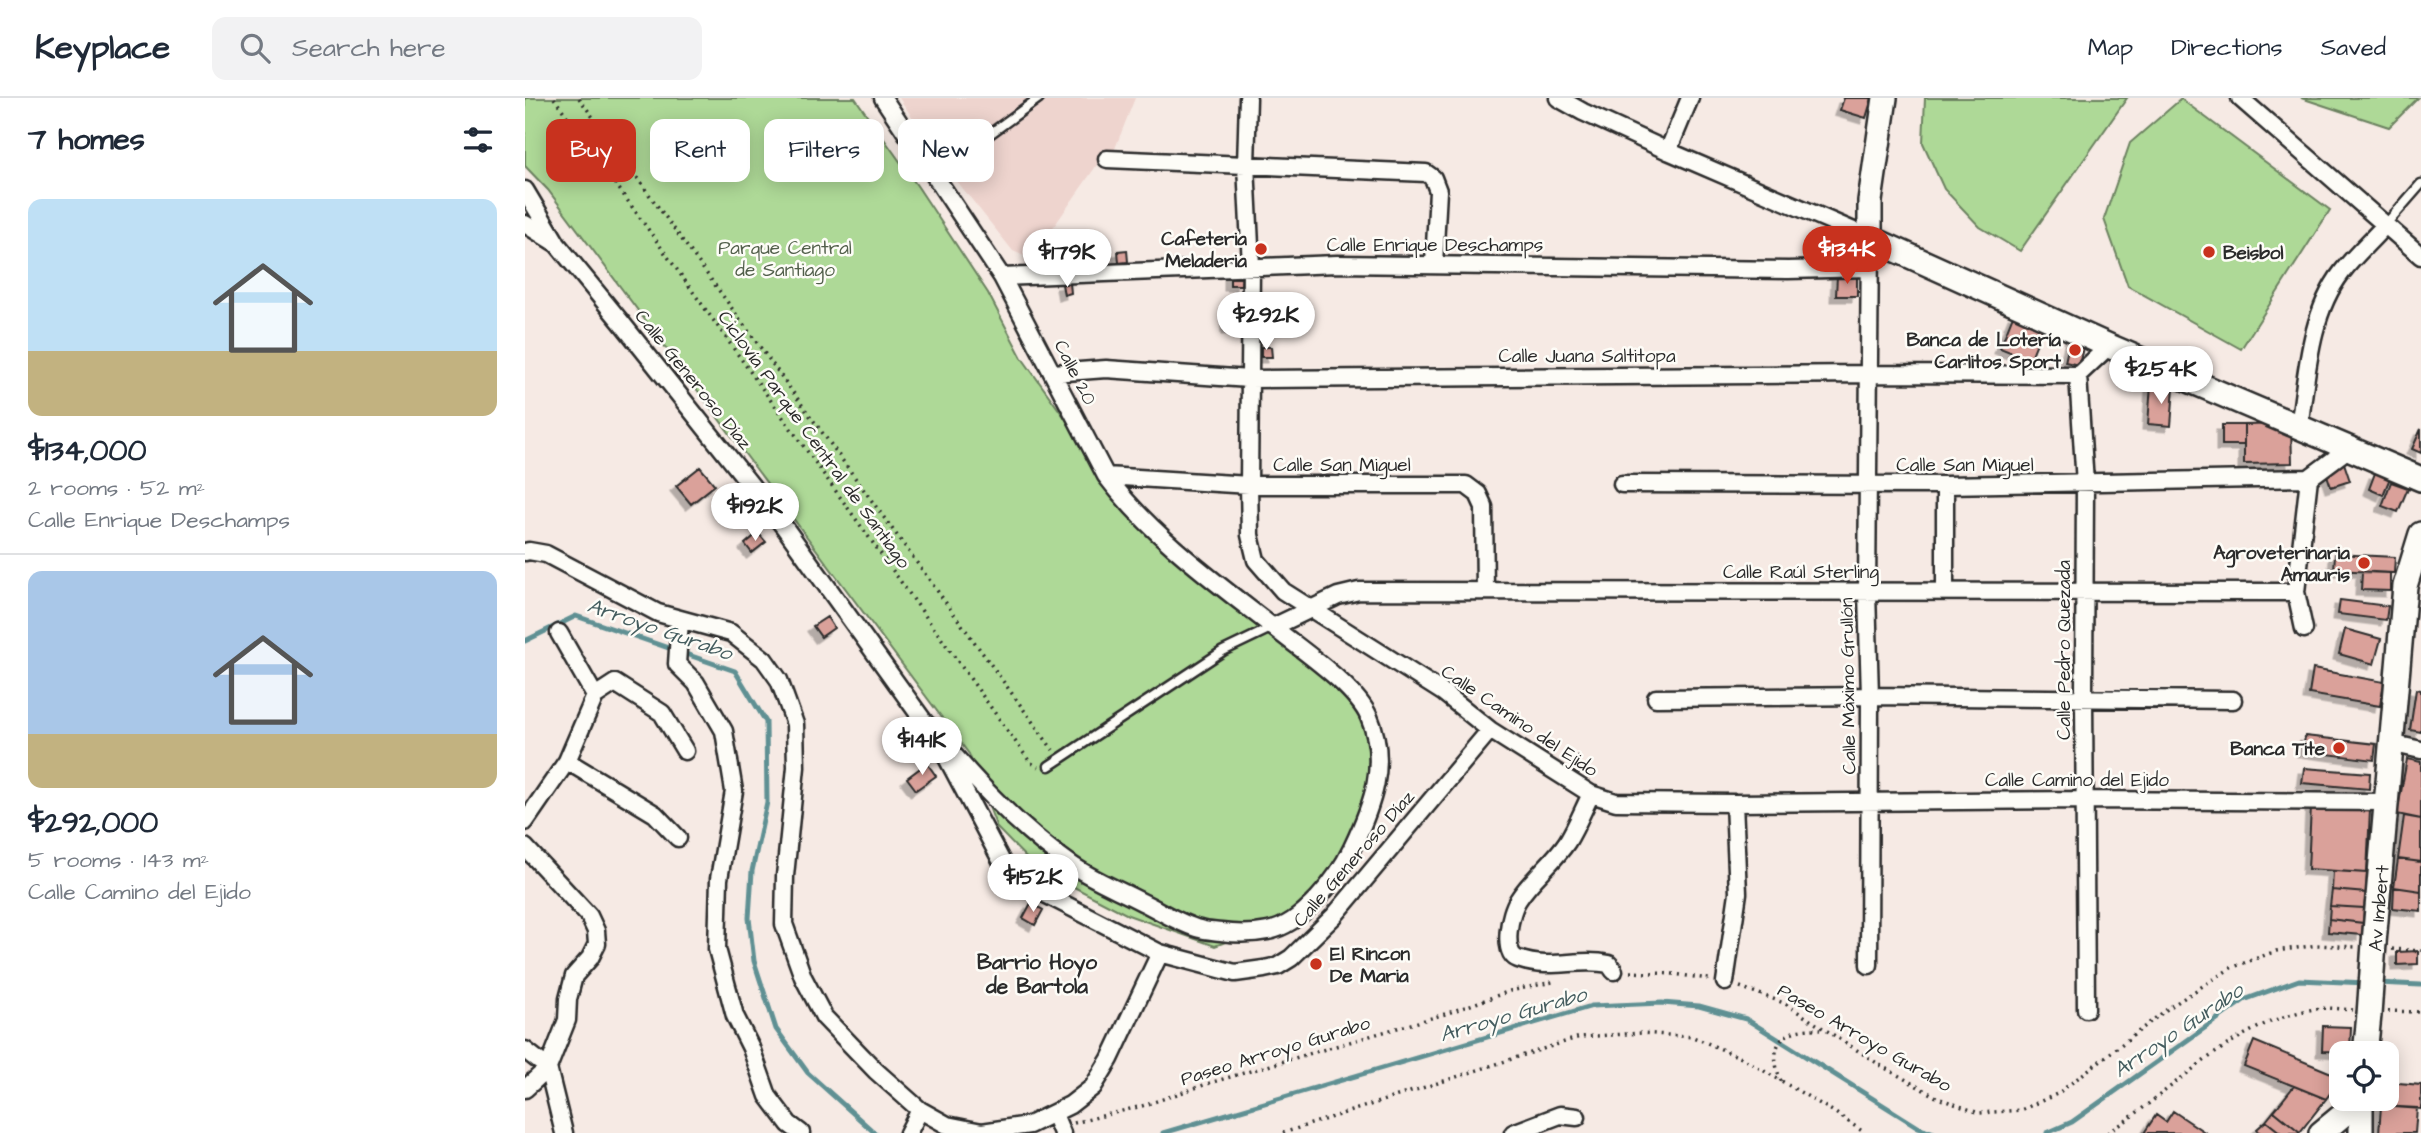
<!DOCTYPE html>
<meta charset="utf-8">
<style>
:root{--surface:#fff;--page:#f2f2f3;--text:#1f2937;--muted:#747a83;--line:#e0e1e3;--accent:#c8321e}
body{margin:0;font-family:"Architects Daughter",sans-serif;background:var(--page);color:var(--text);height:100vh;display:flex;flex-direction:column;font-size:26px;white-space:nowrap}
*{box-sizing:border-box;margin:0}
p{font-size:23px;color:var(--muted)}
.icon{flex:none;width:38px;height:38px;fill:none;stroke:currentColor;stroke-width:2;stroke-linecap:round;stroke-linejoin:round}
.map{position:relative;flex:1;overflow:hidden}
.details{display:flex;flex-direction:column;background:var(--surface);width:525px}
.details>*{flex:none}
.guide{position:absolute;left:21px;top:21px;width:665px;height:63px;display:flex;gap:14px}
.fabs{position:absolute;left:1804px;top:943px;display:grid;gap:14px}
.fabs a{display:grid;place-items:center;width:70px;height:70px;border-radius:14px;background:var(--surface);box-shadow:0 4px 18px #0003;font-size:35px}
.price{position:absolute;translate:-50% -60px;padding:0 16px;border-radius:24px;background:#fff;color:#222;font-size:23px;line-height:46px;filter:drop-shadow(0 2px 4px #0008)}
.price::after{content:'';position:absolute;left:50%;top:42px;width:21px;height:16px;margin-left:-10px;background:inherit;clip-path:polygon(0 0,100% 0,50% 100%)}
.price.active{background:var(--accent);color:#fff}
ul{padding:0;list-style:none}
li{display:grid;align-content:center;gap:14px;height:371px;padding:0 28px}
li+li{border-top:2px solid var(--line)}
li span{display:grid;place-items:center;height:217px;border-radius:14px;color:#555}
li>.icon{margin-inline-start:auto}
span .icon{width:126px;height:126px;fill:#fffc;stroke-width:1}
li b{font-size:30px}
h2{display:flex;justify-content:space-between;align-items:center;height:84px;padding:0 28px;font-size:30px}
.chip{padding:0 24px;border-radius:14px;background:var(--surface);box-shadow:0 4px 18px #0003;font-size:24px;line-height:63px}
.chip.active{background:var(--accent);color:#fff}
header{display:flex;align-items:center;gap:42px;box-sizing:border-box;height:98px;padding:0 35px;background:var(--surface);border-bottom:2px solid var(--line)}
header strong{font-size:33px}
nav{display:flex;gap:38px;margin-inline-start:auto;font-size:24px}
.search{width:490px;height:63px;background:var(--page);display:flex;align-items:center;gap:18px;box-sizing:border-box;padding:0 24px;border-radius:14px;color:var(--muted);font-size:26px}
main{display:flex;flex:1;min-height:0}
.map>svg:first-child{display:block}
.built{fill:#eed4ce}
.green{fill:#aed997;stroke:#6c8261;stroke-width:2}
.lines{fill:none;stroke-linecap:round;stroke-linejoin:round}
.stream{stroke:#5f9093;stroke-width:5}
.building{fill:#daa19a;stroke:#2b2b2b;stroke-width:2;filter:url(#shadow)}
.lane-casing{stroke:#2b2b2b;stroke-width:13}
.street-casing{stroke:#2b2b2b;stroke-width:21}
.secondary-casing{stroke:#2b2b2b;stroke-width:28}
.path{stroke:#2b2b2b;stroke-width:3.5;stroke-dasharray:2 5;stroke-linecap:butt}
.lane{stroke:#fdfcf7;stroke-width:8}
.street{stroke:#fdfcf7;stroke-width:16}
.secondary{stroke:#fdfcf7;stroke-width:23}
.secondary-bridge-casing{stroke:#2b2b2b;stroke-width:28;stroke-linecap:butt}
.secondary-bridge{stroke:#fdfcf7;stroke-width:23}
.poi-dot{fill:#c8321e;stroke:#fdfcf7;stroke-width:2.5}
.labels{text-anchor:middle;stroke-width:5;stroke-linejoin:round;paint-order:stroke}
.poi-label{font-size:19px;font-weight:bold;fill:#2b2b2b;stroke:#fdfcf7;text-anchor:end}
.street-label{font-size:19px;fill:#2b2b2b;stroke:#fdfcf7}
.park-label{font-size:19px;fill:#525f4b;stroke:#fdfcf7}
.water-label{font-size:21px;font-style:italic;fill:#455d5f;stroke:#fdfcf7}
.neighbourhood-label{font-size:21px;font-weight:bold;fill:#2b2b2b;stroke:#fdfcf7}
</style>
<header>
<strong>Keyplace</strong>
<div class="search"><svg class="icon" aria-label="search" viewBox="0 0 24 24"><circle cx="10" cy="10" r="6"/><path d="M15 15l6 6"/></svg>Search here</div>
<nav><a>Map</a><a>Directions</a><a>Saved</a></nav>
</header>
<main>
<section class="details">
<h2>7 homes<svg class="icon" aria-label="filters" viewBox="0 0 24 24"><path d="M4 7h16M4 17h16"/><circle cx="9" cy="7" r="2"/><circle cx="15" cy="17" r="2"/></svg></h2>
<ul>
<li><span style="background:linear-gradient(#bfe0f5 70%,#c2b280 0)"><svg class="icon" aria-label="home" viewBox="0 0 24 24"><path d="M3 11l9-7 9 7M6 9v11h12V9"/></svg></span><div><b>$134,000</b><p>2 rooms · 52 m²</p><p>Calle Enrique Deschamps</p></div></li>
<li><span style="background:linear-gradient(#a9c7e8 75%,#c2b280 0)"><svg class="icon" aria-label="home" viewBox="0 0 24 24"><path d="M3 11l9-7 9 7M6 9v11h12V9"/></svg></span><div><b>$292,000</b><p>5 rooms · 143 m²</p><p>Calle Camino del Ejido</p></div></li>
</ul>
</section>
<div class="map">
<svg width="1896" height="1035" viewBox="0 0 1896 1035">
<defs>
<filter id="shadow"><feDropShadow dx="-5.5" dy="5.5" stdDeviation="0" flood-color="#0004"/></filter>
</defs>
<rect width="100%" height="100%" fill="#f6eae4"/>
<filter id="ink" filterUnits="userSpaceOnUse"><feTurbulence type="fractalNoise" baseFrequency=".0143" numOctaves="2"/><feDisplacementMap in="SourceGraphic" scale="14" xChannelSelector="R" yChannelSelector="G"/><feConvolveMatrix kernelMatrix="1 2 1 2 8 2 1 2 1" color-interpolation-filters="sRGB"/></filter>
<g filter="url(#ink)">
<!-- built -->
<path class="built" d="M374 0H610L589 53 581 54 506 161 488 153 431 82Z"/>
<!-- green -->
<path class="green" d="M0 0H330L393 89 463 195 497 260 600 404 843 616 844 714 824 757 745 833 725 835 690 848 603 817 510 769 472 730 444 656 23 92 0 68Z
M1400 0H1602L1495 153 1455 129 1419 91 1398 45Z
M1776 0H1893L1864 29Z
M1656 1 1805 112 1716 251 1603 188 1579 121 1605 45Z"/>
<g class="lines">
<!-- stream -->
<path class="stream" d="M0 543 51 518 210 573 241 624 242 704 227 773 224 820 229 863 251 931 283 975 350 1035
M1852 885 1896 887
M638 1035 1067 908 1137 905 1174 908 1221 921 1393 1029 1409 1035
M1522 1035 1547 1024 1719 902 1774 882 1842 885"/>
</g>
<!-- building -->
<path class="building" d="M1319 0H1347L1341 20 1315 12Z
M731 146H741V156H731Z
M602 152 603 164 594 165 593 153Z
M541 155 543 168 534 169 532 156Z
M705 174H717L716 187H705Z
M1312 177H1332V198H1311Z
M545 185 546 195 539 197 537 186Z
M701 207H718L719 230 702 231Z
M1489 215 1519 227 1505 262 1475 250Z
M1546 237 1560 241 1554 267 1540 264Z
M736 249H746L747 259H736Z
M1626 287 1649 289 1646 328 1623 326Z
M1766 326 1767 365 1719 366V327Z
M1697 327H1719V347H1697Z
M1896 331V355L1887 351Z
M1819 365 1825 383 1806 389 1800 371Z
M175 369 190 387 166 406 151 388Z
M1850 375 1865 380 1858 397 1844 391Z
M1866 384 1883 390 1873 414 1857 408Z
M233 435 241 444 227 455 220 446Z
M1810 456 1870 459 1869 475 1809 472Z
M1837 474 1865 475V493L1836 492Z
M1815 502 1863 508 1861 522 1813 516Z
M302 519 309 530 296 539 288 528Z
M1820 531 1856 541 1849 566 1814 556Z
M1788 571 1859 584 1855 608 1784 596Z
M1891 591 1896 592V634L1885 632Z
M1780 638 1851 646 1849 662 1778 653Z
M1882 661 1896 664V721L1872 716Z
M402 665 411 678 391 692 382 680Z
M1779 670 1845 675 1844 691 1777 685Z
M1786 709 1845 712 1842 775 1783 771Z
M1879 718 1896 721V764L1873 761Z
M1873 761 1896 764V793L1869 789Z
M1808 773 1842 775 1841 795 1807 792Z
M1869 789 1896 793V813L1868 810Z
M1807 792 1841 795 1839 810 1805 808Z
M506 805 518 812 510 827 498 820Z
M1805 808 1839 810 1838 825 1804 821Z
M1804 821 1838 825 1837 837 1803 834Z
M1893 853V866L1872 867V854Z
M1798 928 1826 929 1825 954 1797 953Z
M1729 943 1816 979V980L1801 1001 1719 968Z
M1862 984 1896 987V1011L1856 1008V1001H1862Z
M1769 988 1801 1001 1775 1034 1749 1013Z
M1856 1008 1892 1010 1890 1035H1854Z
M1648 1013 1681 1035H1619L1631 1017 1641 1024Z
M1749 1013 1775 1034 1774 1035H1756L1741 1023Z
M1741 1023 1756 1035H1735L1732 1031Z"/>
<g class="lines">
<!-- lane casing -->
<g class="lane-casing">
<path id="lane" d="M410 76 514 0
M1861 126 1896 86
M524 668 698 553 748 529"/>
</g>
<!-- street casing -->
<g class="street-casing">
<path id="street" d="M358 0 477 179 581 378C628 440 692 485 753 533 779 554 831 589 844 619 864 665 847 708 827 750 813 780 777 827 743 833 728 836 711 836 696 834 689 833 681 833 675 831 655 826 636 813 617 804 593 791 565 781 543 764 490 727 445 677 404 628
M723 0 721 67 726 168 724 387 725 437 731 462 758 493 919 595 965 632 1066 696 1091 704 1209 705 1559 702 1862 704
M1033 0 1058 14 1143 53 1345 140 1342 494 1345 598 1344 867
M1715 0 1896 158
M1143 53 1165 0
M582 61 901 75 908 80 913 93 909 166
M0 92 31 144
M0 126 32 146 96 224 260 430 408 636
M477 179 812 166 1263 172 1344 170
M528 275 581 271 724 281 1344 276 1553 277 1584 248
M1553 277 1560 386 1559 599 1561 911
M1774 329C1782 277 1784 217 1817 174 1830 157 1847 142 1861 126
M581 378 724 387H941L953 396 959 409 960 493
M1097 386 1420 387 1784 380
M1420 387V493
M0 454 4 453 21 456 133 515 206 535 239 561 254 582 270 626 271 669 260 778 259 826 278 879 299 919 351 973 395 1012 422 1027 457 1034 504 1027 545 1007 568 989 585 961 635 855
M155 522 152 566 171 585 199 633 209 693 194 781 192 851 210 918 226 950 243 998 264 1026 276 1035
M748 529 813 498 834 493 1771 494
M1779 531 1771 494 1784 380 1823 351
M34 535 70 598 90 585 137 615 160 653
M1131 600 1345 598 1708 602
M1865 645 1896 652
M421 658 477 764 494 779 514 793 635 855 710 875 739 871 753 868 766 860 809 818 965 632
M42 663 130 716 153 740
M1066 696C1058 712 1051 730 1042 744 1028 765 1006 781 993 802 985 814 976 855 993 861 1027 873 1053 859 1084 866L1089 873
M0 724 42 663 70 598
M0 749 64 818 71 833 72 846 65 860 49 878 43 901 42 922 23 970 0 991
M1200 884 1213 795 1209 705
M0 952 23 970 39 1035
M529 1016 537 1035
M383 1035 395 1012
M988 1035 1035 1017 1052 1019"/>
</g>
<!-- secondary casing -->
<g class="secondary-casing">
<path id="secondary" d="M1360 0 1345 103V140L1584 248 1896 381
M1849 845 1880 488 1896 436
M1840 956 1844 917
M1796 1035 1836 1002
M1836 1035V1001"/>
</g>
<!-- path -->
<path class="path" d="M29 0 505 664 513 669
M54 0 528 652
M1867 851 1896 853
M1105 874 1149 876 1184 881
M1215 889 1259 905 1355 967 1413 1000 1454 1015 1496 1012 1532 996 1645 909 1706 870 1751 853 1792 847 1831 849
M1863 913 1896 914
M1256 983C1241 946 1258 929 1296 931
M549 1025 617 1008 688 984 920 916 985 893 1032 883
M758 1035 1055 939 1117 935 1168 939 1219 961 1309 1014 1340 1035
M1583 1035C1649 992 1708 924 1790 911 1802 909 1815 911 1828 912"/>
<!-- lane -->
<use href="#lane" class="lane"/>
<!-- street -->
<use href="#street" class="street"/>
<!-- secondary -->
<use href="#secondary" class="secondary"/>
<!-- secondary-bridge casing -->
<g class="secondary-bridge-casing">
<path id="secondary-bridge" d="M1844 917 1849 845"/>
</g>
<!-- secondary-bridge -->
<use href="#secondary-bridge" class="secondary-bridge"/>
</g>
</g>
<!-- markers -->
<g class="poi-dot">
<circle cx="736" cy="151" r="7"/>
<circle cx="1684" cy="154" r="7"/>
<circle cx="1550" cy="252" r="7"/>
<circle cx="1839" cy="465" r="7"/>
<circle cx="1814" cy="650" r="7"/>
<circle cx="791" cy="866" r="7"/>
</g>
<g class="labels">
<!-- poi labels -->
<g class="poi-label">
<text x="722" y="147">Cafeteria<tspan x="722" dy="22">Meladeria</tspan></text>
<text x="1698" y="161" text-anchor="start">Beisbol</text>
<text x="1536" y="248">Banca de Lotería<tspan x="1536" dy="22">Carlitos Sport</tspan></text>
<text x="1825" y="461">Agroveterinaria<tspan x="1825" dy="22">Amauris</tspan></text>
<text x="1800" y="657">Banca Tite</text>
<text x="805" y="862" text-anchor="start">El Rincon<tspan x="805" dy="22">De Maria</tspan></text>
</g>
<!-- street labels -->
<g class="street-label">
<text x="910" y="153">Calle Enrique Deschamps</text>
<text x="1062" y="264">Calle Juana Saltitopa</text>
<text transform="translate(551 274) rotate(63)" y="7">Calle 20</text>
<text transform="translate(169 281) rotate(51)" y="7">Calle Generoso Díaz</text>
<text transform="translate(290 341) rotate(54)" y="7">Ciclovía Parque Central de Santiago</text>
<text x="817" y="373">Calle San Miguel</text>
<text x="1440" y="373">Calle San Miguel</text>
<text x="1276" y="480">Calle Raúl Sterling</text>
<text transform="translate(1538 552) rotate(-90)" y="7">Calle Pedro Quezada</text>
<text transform="translate(1322 588) rotate(-91)" y="7">Calle Máximo Grullón</text>
<text transform="translate(995 622) rotate(34)" y="7">Calle Camino del Ejido</text>
<text x="1552" y="688">Calle Camino del Ejido</text>
<text transform="translate(828 760) rotate(-49)" y="7">Calle Generoso Díaz</text>
<text transform="translate(1853 810) rotate(-85)" y="7">Av Imbert</text>
<text transform="translate(1340 939) rotate(30)" y="7">Paseo Arroyo Gurabo</text>
<text transform="translate(750 952) rotate(-17)" y="7">Paseo Arroyo Gurabo</text>
</g>
<!-- park labels -->
<g class="park-label">
<text x="260" y="156">Parque Central<tspan x="260" dy="22">de Santiago</tspan></text>
</g>
<!-- water labels -->
<g class="water-label">
<text transform="translate(135 531) rotate(19)" y="7">Arroyo Gurabo</text>
<text transform="translate(988 916) rotate(-16)" y="7">Arroyo Gurabo</text>
<text transform="translate(1653 932) rotate(-34)" y="7">Arroyo Gurabo</text>
</g>
<!-- neighbourhood labels -->
<g class="neighbourhood-label">
<text x="512" y="871">Barrio Hoyo<tspan x="512" dy="24">de Bartola</tspan></text>
</g>
</g>
</svg>
<div class="fabs">
<a><svg class="icon" aria-label="locate" viewBox="0 0 24 24"><circle cx="12" cy="12" r="6"/><path d="M12 2v4M12 18v4M2 12h4M18 12h4"/></svg></a>
</div>
<b class="price active" style="left:1322px;top:188px">$134K</b>
<b class="price" style="left:542px;top:191px">$179K</b>
<b class="price" style="left:741px;top:254px">$292K</b>
<b class="price" style="left:1636px;top:308px">$254K</b>
<b class="price" style="left:230px;top:445px">$192K</b>
<b class="price" style="left:397px;top:679px">$141K</b>
<b class="price" style="left:508px;top:816px">$152K</b>
<div class="guide">
<a class="chip active">Buy</a>
<a class="chip">Rent</a>
<a class="chip">Filters</a>
<a class="chip">New</a>
</div>
</div>
</main>
